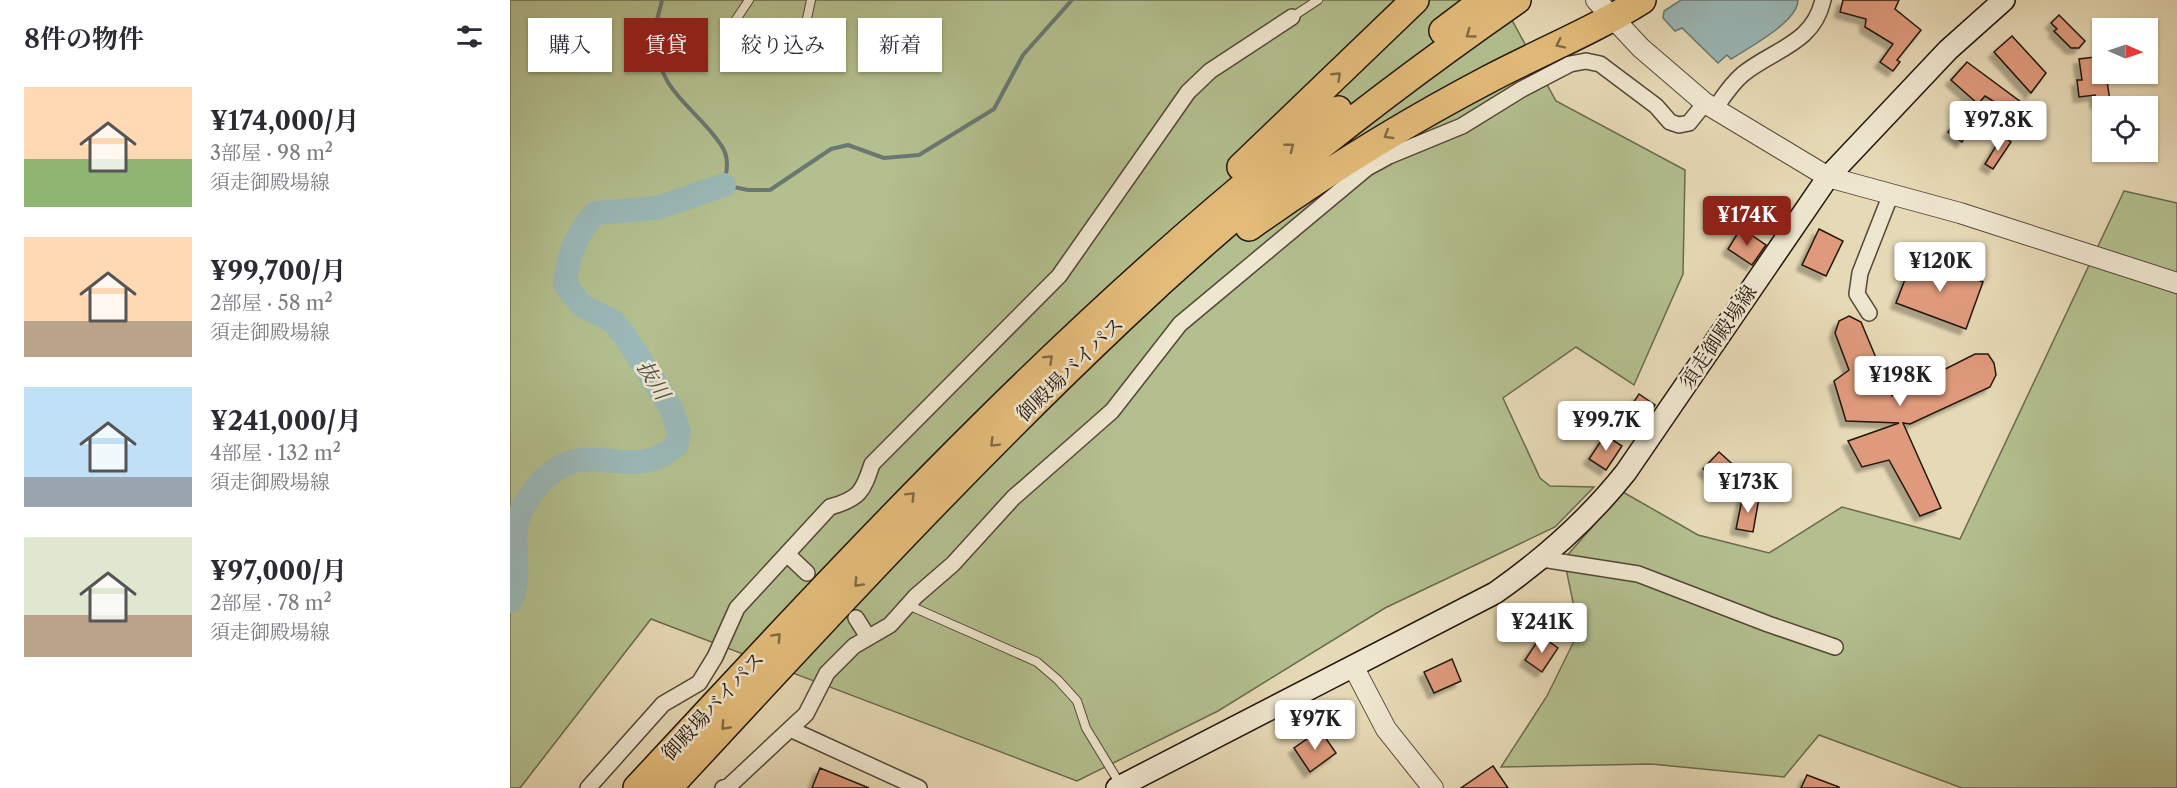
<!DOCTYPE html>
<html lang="ja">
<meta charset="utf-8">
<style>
:root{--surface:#fff;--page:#f7f7f7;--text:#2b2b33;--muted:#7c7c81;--accent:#8f2418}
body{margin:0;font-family:"Libre Caslon Text","Noto Serif JP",serif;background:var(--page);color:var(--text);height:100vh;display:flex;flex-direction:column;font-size:22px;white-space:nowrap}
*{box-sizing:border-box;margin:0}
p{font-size:20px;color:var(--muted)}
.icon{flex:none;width:33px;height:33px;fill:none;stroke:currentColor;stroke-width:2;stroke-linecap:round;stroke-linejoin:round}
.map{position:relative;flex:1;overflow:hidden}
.drawer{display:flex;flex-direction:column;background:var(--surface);width:510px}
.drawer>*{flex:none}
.guide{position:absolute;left:18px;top:18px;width:570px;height:54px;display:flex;gap:12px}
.needle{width:39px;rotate:92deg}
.tools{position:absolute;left:1582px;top:18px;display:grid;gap:12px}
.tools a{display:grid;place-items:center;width:66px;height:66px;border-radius:0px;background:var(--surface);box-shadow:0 2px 4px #0004;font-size:30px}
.price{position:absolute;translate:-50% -51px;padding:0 14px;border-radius:6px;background:#fff;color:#222;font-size:20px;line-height:39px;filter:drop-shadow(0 2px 3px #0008)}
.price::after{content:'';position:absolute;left:50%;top:36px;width:18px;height:14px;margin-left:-9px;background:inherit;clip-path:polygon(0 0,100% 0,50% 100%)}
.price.current{background:var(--accent);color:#fff}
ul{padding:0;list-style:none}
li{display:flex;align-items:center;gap:18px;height:150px;padding:0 24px}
li span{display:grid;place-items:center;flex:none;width:168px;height:120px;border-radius:0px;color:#555}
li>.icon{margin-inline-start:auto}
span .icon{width:72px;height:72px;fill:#fffc;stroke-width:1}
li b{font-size:26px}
h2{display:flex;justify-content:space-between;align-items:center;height:72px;padding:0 24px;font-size:26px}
.tag{padding:0 21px;border-radius:0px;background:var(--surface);box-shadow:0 2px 4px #0004;font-size:21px;line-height:54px}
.tag.current{background:var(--accent);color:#fff}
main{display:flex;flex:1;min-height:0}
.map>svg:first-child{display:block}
.green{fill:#b3bf8e;stroke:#6a6a4e;stroke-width:1.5}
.water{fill:#9ab8b7;stroke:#6a7773;stroke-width:1.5}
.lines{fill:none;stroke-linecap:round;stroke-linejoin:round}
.stream{stroke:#6a7773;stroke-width:4}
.river{stroke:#9ab8b7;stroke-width:24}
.building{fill:#df9a7b;stroke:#22160d;stroke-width:1.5;filter:url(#shadow)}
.service-casing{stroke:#534737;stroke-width:10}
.minor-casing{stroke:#534737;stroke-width:18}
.tertiary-casing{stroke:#534737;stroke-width:22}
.secondary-casing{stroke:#22160d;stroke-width:24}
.motorway-casing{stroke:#22160d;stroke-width:30}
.service{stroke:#efe6cf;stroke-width:8}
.minor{stroke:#efe6cf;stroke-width:15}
.tertiary{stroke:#efe6cf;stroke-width:20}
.secondary{stroke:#efe6cf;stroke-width:21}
.motorway{stroke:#e3bc7a;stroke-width:27}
.oneway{stroke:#826944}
.labels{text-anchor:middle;stroke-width:5;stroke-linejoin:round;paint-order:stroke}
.street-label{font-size:20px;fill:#22160d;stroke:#efe6cf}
.water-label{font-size:21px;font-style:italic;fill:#4c4f48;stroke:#efe6cf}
</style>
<main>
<section class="drawer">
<h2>8件の物件<svg class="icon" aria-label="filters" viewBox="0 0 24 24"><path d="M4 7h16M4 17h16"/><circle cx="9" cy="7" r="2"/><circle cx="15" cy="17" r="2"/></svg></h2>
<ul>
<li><span style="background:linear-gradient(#ffd9b3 60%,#8fb573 0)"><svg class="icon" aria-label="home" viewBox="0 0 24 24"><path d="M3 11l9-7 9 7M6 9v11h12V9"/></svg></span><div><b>¥174,000/月</b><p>3部屋 · 98 m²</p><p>須走御殿場線</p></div></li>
<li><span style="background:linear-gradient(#ffd9b3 70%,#b9a48a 0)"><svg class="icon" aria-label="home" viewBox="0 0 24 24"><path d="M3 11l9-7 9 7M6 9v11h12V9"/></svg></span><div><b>¥99,700/月</b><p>2部屋 · 58 m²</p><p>須走御殿場線</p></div></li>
<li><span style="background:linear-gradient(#bfe0f5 75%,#9aa5b1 0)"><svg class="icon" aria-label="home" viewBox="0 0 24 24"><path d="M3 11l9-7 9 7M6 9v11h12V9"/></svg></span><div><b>¥241,000/月</b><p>4部屋 · 132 m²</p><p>須走御殿場線</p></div></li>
<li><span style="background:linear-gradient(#dfe7d0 65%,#b9a48a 0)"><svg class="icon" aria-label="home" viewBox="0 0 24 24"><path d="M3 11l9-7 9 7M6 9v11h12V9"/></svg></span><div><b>¥97,000/月</b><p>2部屋 · 78 m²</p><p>須走御殿場線</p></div></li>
</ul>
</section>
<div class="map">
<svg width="1667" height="788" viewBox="0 0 1667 788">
<defs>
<filter id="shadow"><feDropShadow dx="-5.5" dy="5.5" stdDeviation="1.5" flood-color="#0004"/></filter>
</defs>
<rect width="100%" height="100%" fill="#e6d9b5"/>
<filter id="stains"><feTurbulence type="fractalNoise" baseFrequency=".00333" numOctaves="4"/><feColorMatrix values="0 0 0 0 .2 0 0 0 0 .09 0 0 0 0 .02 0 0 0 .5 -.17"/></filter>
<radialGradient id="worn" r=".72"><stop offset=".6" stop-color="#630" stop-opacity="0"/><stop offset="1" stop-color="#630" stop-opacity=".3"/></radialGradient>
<!-- green -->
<path class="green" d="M0 0H991L1046 101 1175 170 1173 274 1124 385 1066 347 993 398 1030 478 1040 486 1084 487 1045 527 875 608 708 711 567 781 141 619 10 788H0Z
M1614 191 1667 203V788H1452L1309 735 1274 777 1141 764 991 767 1037 696 1069 631 1054 559 1113 492 1188 535 1259 553 1332 507 1450 539Z"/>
<!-- water -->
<path class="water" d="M1171 0H1288C1288 22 1238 48 1221 59L1217 55 1208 63 1172 28 1165 31 1153 18 1154 11Z"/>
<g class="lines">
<!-- stream -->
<path class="stream" d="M152 0C150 11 144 25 145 36 147 93 184 105 211 145 220 157 217 171 214 185L238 190H260L321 149 338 145 374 158 409 155 484 109 513 55 562 0"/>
<!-- river -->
<path class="river" d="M0 601C12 576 3 554 6 529 9 501 43 461 72 460 110 458 134 473 167 445L169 432 161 408 117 339 103 321 72 306 55 284C58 256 66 234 85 213L147 208 214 185"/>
</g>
<!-- building -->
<path class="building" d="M1333 0H1389L1385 9 1411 30 1387 60 1390 62 1383 71 1370 62 1383 44 1355 27 1356 19 1330 12Z
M1549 15 1575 41 1569 48H1561L1544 31 1547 29 1541 23Z
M1502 36 1536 73 1521 93 1484 52Z
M1593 56V74H1596L1600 101 1586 103 1585 95 1569 97 1567 80H1572L1569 59Z
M1457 62 1519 108 1512 119 1475 96 1468 104 1441 80Z
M1453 112 1466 121 1452 142 1438 132Z
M1492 136 1501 142 1483 169 1475 164Z
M1231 228 1256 245 1242 265 1218 249Z
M1309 229 1333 241 1316 276 1292 265Z
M1404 256 1473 282 1456 329 1386 303Z
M1339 316 1351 322 1382 396 1465 354H1478L1484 363 1486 375 1480 387 1400 424 1393 423 1431 508 1410 516 1379 460 1352 467 1338 441 1389 423 1336 421 1324 381 1339 370 1325 333 1329 321Z
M1129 394 1145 405 1130 429 1113 418Z
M1095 435 1112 446 1096 470 1079 459Z
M1209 452 1228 469 1212 487 1193 469Z
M1233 495 1249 498 1243 532 1226 529Z
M1031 636 1048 648 1032 672 1015 660Z
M942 659 951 681 924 693 914 672Z
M810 730 826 753 800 772 784 748Z
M983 766 998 788H951Z
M310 768 359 788H302Z
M1297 775 1329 787V788H1291Z"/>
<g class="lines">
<!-- service casing -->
<g class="service-casing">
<path id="service" d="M239 0 221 27 232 47 253 55 280 52 293 37 301 0
M782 17 808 0
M398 605 527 662 548 680 567 701 576 728 610 784"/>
</g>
<!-- minor casing -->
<g class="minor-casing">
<path id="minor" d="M1204 110C1213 97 1221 84 1233 74 1264 49 1303 44 1313 0
M1359 313 1347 294 1350 273 1381 194
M277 554 297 573
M1032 559 1128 574 1258 624 1325 647
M346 618 358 637
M280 729 409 788
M78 788 153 704 189 683 205 657 227 608 320 507C349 499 353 492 362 464L549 276 678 92 700 71 782 17
M213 788 219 786 296 714 317 673 344 646 380 625 406 596 443 564 503 498 602 411 670 324 857 168 879 156 952 126 1012 89 1060 64 1076 61 1090 64 1146 106 1160 122 1169 125 1179 123 1195 103"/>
</g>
<!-- tertiary casing -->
<g class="tertiary-casing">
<path id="tertiary" d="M1086 0 1131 48 1195 103 1318 177 1450 213 1667 283
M843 666 876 729 923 788"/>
</g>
<!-- secondary casing -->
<g class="secondary-casing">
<path id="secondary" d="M607 788 985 593C1035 558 1078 520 1116 472L1318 177 1438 50 1494 0"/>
</g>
<!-- motorway casing -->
<g class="motorway-casing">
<path id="motorway" d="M933 31 974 0
M731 167 905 0
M739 227C816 172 895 123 979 79 1030 52 1083 31 1132 0
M127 788C349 549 569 310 828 110
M158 788C306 628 453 468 612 318 734 202 869 96 1007 0"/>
</g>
<!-- service -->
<use href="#service" class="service"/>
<!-- minor -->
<use href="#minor" class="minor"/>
<!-- tertiary -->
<use href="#tertiary" class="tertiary"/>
<!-- secondary -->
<use href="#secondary" class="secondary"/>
<!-- motorway -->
<use href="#motorway" class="motorway"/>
</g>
<!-- one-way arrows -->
<defs><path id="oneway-chevron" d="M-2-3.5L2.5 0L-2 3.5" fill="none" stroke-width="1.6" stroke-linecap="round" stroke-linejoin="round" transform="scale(1.5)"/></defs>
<g class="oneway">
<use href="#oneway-chevron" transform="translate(960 34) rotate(144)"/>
<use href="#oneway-chevron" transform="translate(1050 44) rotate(154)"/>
<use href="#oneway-chevron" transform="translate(827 76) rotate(-44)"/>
<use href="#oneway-chevron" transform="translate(878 135) rotate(149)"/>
<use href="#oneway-chevron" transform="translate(780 147) rotate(-38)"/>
<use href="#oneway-chevron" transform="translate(539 359) rotate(-44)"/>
<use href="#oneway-chevron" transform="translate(484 443) rotate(135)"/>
<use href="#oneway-chevron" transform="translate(401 496) rotate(-45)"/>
<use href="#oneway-chevron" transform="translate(348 583) rotate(133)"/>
<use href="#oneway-chevron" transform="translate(267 637) rotate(-47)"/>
<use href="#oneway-chevron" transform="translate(215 726) rotate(133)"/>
</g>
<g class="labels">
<!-- street labels -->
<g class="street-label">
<text transform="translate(1208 337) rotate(-56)" y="7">須走御殿場線</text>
<text transform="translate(560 369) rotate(-44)" y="7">御殿場バイパス</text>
<text transform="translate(203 706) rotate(-47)" y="7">御殿場バイパス</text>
</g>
<!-- water labels -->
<g class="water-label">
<text transform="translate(143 380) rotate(58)" y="7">抜川</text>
</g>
</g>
<rect width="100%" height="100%" filter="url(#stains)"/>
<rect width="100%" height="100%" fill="url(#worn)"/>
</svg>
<div class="tools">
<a><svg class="needle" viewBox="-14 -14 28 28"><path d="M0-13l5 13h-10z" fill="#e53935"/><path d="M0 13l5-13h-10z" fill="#7c7c81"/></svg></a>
<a><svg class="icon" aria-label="locate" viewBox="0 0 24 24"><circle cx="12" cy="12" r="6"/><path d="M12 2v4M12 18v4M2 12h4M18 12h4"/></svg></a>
</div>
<b class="price" style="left:1488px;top:152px">¥97.8K</b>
<b class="price current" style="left:1237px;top:247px">¥174K</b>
<b class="price" style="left:1430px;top:293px">¥120K</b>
<b class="price" style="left:1390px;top:407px">¥198K</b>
<b class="price" style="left:1096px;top:452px">¥99.7K</b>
<b class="price" style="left:1238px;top:514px">¥173K</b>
<b class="price" style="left:1032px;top:654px">¥241K</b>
<b class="price" style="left:805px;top:751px">¥97K</b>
<div class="guide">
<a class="tag">購入</a>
<a class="tag current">賃貸</a>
<a class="tag">絞り込み</a>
<a class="tag">新着</a>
</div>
</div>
</main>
